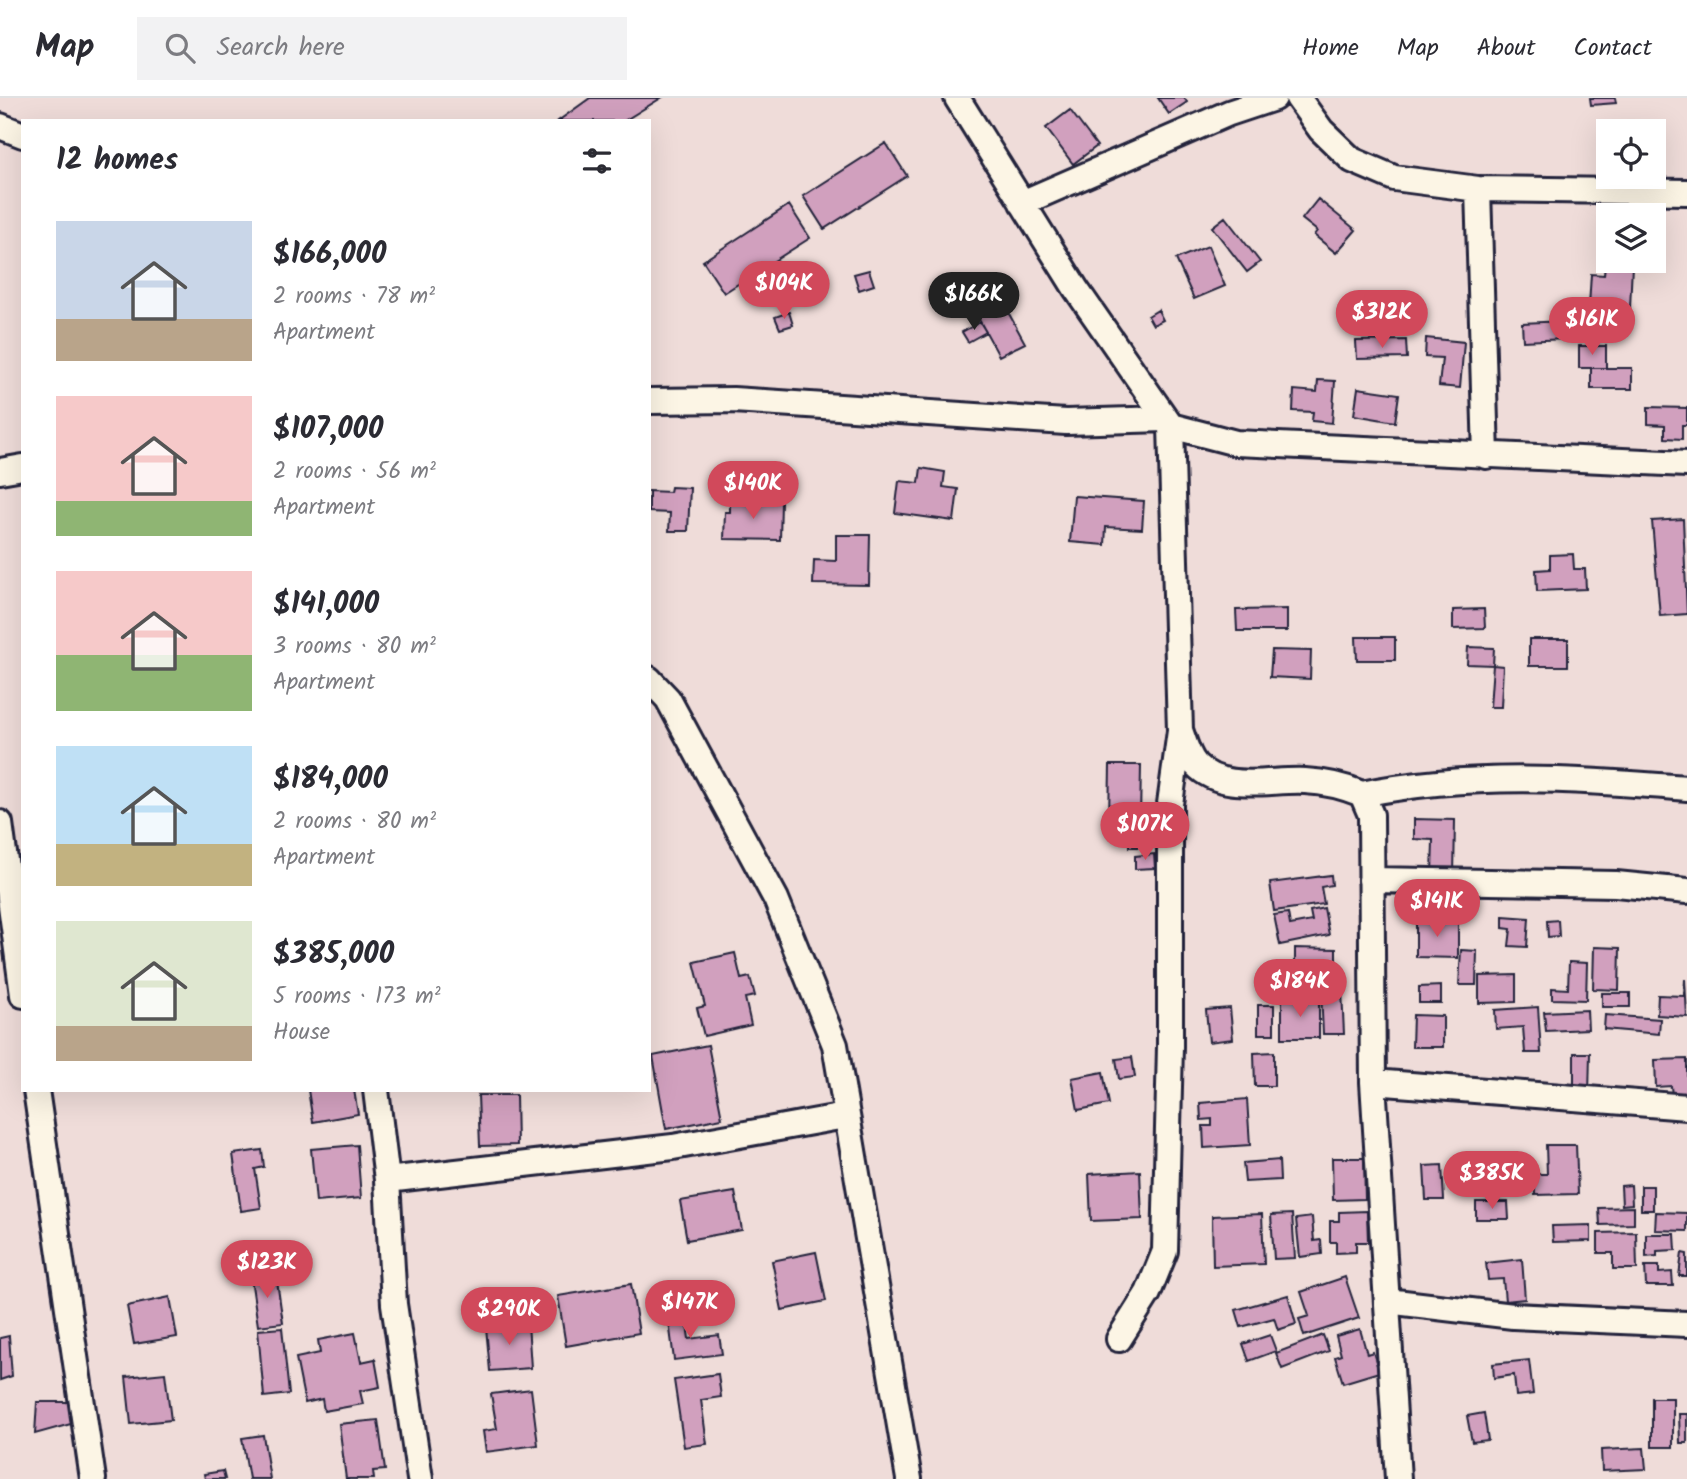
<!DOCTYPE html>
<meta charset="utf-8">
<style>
:root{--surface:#fff;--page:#f2f2f3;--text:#2b2b33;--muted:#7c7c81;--line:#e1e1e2;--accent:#d1495b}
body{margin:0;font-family:Kalam,sans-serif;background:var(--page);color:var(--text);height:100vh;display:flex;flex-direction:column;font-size:26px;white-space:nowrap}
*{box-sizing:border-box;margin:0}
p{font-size:23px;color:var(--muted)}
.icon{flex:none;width:38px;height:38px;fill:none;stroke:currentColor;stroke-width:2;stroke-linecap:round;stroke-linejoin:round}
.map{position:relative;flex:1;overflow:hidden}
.sheet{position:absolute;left:21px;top:21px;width:630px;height:973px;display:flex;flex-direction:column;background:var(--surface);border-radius:0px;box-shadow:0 7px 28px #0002}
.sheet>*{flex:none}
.fabs{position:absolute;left:1596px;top:21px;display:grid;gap:14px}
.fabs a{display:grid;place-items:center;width:70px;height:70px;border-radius:0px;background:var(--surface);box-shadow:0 7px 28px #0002;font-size:35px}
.price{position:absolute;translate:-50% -60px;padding:0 16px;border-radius:24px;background:var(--accent);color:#fff;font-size:23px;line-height:46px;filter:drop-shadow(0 2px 4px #0008)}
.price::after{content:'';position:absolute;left:50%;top:42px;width:21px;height:16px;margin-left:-10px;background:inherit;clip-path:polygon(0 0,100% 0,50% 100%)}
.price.on{background:#222;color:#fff}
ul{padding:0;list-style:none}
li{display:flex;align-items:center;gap:21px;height:175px;padding:0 35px}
li span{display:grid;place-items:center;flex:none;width:196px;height:140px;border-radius:0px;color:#555}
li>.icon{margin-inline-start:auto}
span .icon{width:84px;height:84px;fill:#fffc;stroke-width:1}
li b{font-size:30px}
h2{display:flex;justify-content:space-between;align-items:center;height:84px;padding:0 35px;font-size:30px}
header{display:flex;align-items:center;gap:42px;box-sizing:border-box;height:98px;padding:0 35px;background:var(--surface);border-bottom:2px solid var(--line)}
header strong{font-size:33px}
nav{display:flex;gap:38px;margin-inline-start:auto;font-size:24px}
.search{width:490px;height:63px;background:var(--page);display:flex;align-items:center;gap:18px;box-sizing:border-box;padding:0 24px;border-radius:0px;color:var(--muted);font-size:26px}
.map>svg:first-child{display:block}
.building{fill:#d1a0be;stroke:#22223b;stroke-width:2}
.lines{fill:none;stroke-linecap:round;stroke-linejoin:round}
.minor-casing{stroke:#22223b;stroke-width:30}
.minor{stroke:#fcf5e5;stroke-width:24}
</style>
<header>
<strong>Map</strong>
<div class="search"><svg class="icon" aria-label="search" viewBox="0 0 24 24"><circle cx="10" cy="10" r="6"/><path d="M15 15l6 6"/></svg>Search here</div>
<nav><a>Home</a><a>Map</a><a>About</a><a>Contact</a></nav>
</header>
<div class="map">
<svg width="1687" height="1381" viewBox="0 0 1687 1381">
<rect width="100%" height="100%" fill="#efdcd9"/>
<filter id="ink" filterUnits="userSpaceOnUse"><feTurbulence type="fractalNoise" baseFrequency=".0143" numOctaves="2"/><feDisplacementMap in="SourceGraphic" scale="14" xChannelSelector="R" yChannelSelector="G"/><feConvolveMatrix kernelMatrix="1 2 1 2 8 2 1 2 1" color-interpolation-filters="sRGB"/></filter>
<g filter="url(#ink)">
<!-- building -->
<path class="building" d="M590 0H661L624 23H558Z
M1158 0H1184L1187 4 1169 16Z
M1590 0H1615L1616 5 1591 7Z
M1070 12 1097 48 1073 66 1046 30Z
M886 45 907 78 824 131 803 98Z
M1318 101 1356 132 1336 155 1314 137 1317 133 1302 121Z
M789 107 810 140 724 195 703 163Z
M1225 119 1260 164 1247 174 1212 129Z
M1208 148 1225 188 1194 201 1176 161Z
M1605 166 1632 167 1630 210 1589 208 1591 176 1604 177Z
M869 172 874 187 859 192 854 176Z
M1002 203 1025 245 999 258 976 216Z
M1158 212 1163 222 1153 227 1148 218Z
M789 214 793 227 780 231 775 219Z
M1564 223 1565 241 1523 243 1522 225Z
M980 224 986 234 968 244 962 234Z
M1426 240 1464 244 1460 290 1439 288 1442 260 1425 259Z
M1406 242 1407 260 1357 261 1356 243Z
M1579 248H1606V270H1579Z
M1591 270H1632V291H1591Z
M1318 282 1335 283 1332 325 1312 323 1313 314 1293 313 1294 292 1317 294Z
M1358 290 1399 296 1395 324 1354 317Z
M1648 309 1687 310V327H1682V341L1665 340V327L1648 326Z
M921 370 945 374 943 389 958 391 954 423 895 415 899 383 919 385Z
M671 389 690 390 688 433H669L670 415 649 414V393L670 394Z
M1074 398 1144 403 1142 431 1106 429 1105 447 1070 444Z
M730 402 781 404 780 442 724 441 725 414H730Z
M1683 421 1687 516 1660 518 1652 423Z
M836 437H870L869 487 813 486 814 462 836 463Z
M1573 456 1574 471H1585L1586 491 1537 493 1536 472 1550 471V457Z
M1287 511V533H1237L1236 512Z
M1484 511 1485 530 1453 531V512Z
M1356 539H1395V562H1357Z
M1529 541H1568V568H1529Z
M1468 549 1494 550 1493 567 1467 566Z
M1272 552 1311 553 1310 581 1270 579Z
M1493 567 1503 568 1501 609H1490Z
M1110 667H1141L1140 723H1109Z
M1414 721 1455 722 1454 779 1432 778 1433 742 1414 741Z
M1129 723 1156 724 1155 749H1129Z
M1154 756 1155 770 1135 771V758Z
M1331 777 1332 787 1321 789 1324 806 1274 813 1270 785Z
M1324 810 1329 837 1280 847 1274 817 1288 815 1290 827 1312 823 1310 813Z
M1503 818 1529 820 1527 849 1509 848 1511 831 1503 830Z
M1416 822 1458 823V860L1416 859Z
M1558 822 1559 838 1548 839 1547 823Z
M1594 849 1620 850 1619 892 1593 891Z
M1295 850 1336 851V881H1318V871L1295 870Z
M1461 852 1477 853 1476 887H1459Z
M735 855 741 881 750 879 755 898 745 900 751 927 704 938 697 910 705 908 694 864Z
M1569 864 1587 865 1586 902 1552 901V890L1568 891Z
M1516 877V904L1479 905V878Z
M1685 881 1687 919 1657 917 1658 897 1684 898Z
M1441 888V905H1419V889Z
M1342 892 1344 936H1323L1321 893Z
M1602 895H1630V909H1602Z
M1282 902H1319V940H1282Z
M1258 907H1274V936H1258Z
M1538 909 1541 955H1525L1523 929 1496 931 1495 912Z
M1230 910 1233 941 1209 944 1206 912Z
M1587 912 1588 931 1546 933 1544 914Z
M1413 917 1443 918V949H1412Z
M1605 917 1660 921 1659 936 1604 931Z
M708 947 722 1020 666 1031 653 958Z
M1274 954V988H1255L1254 955Z
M1574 955H1590L1589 997H1574Z
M1132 959 1135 979 1119 981 1116 961Z
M1687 961V998H1672L1671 988 1656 989 1655 962Z
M1103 974 1109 1006 1078 1012 1072 980Z
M308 992H354L358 1016 313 1024Z
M478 997H516L517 1047 480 1048Z
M1247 1001 1250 1047 1204 1050 1203 1028H1212V1021L1201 1022 1200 1005Z
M357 1047 361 1100 316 1104 311 1051Z
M1546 1047H1576L1578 1096 1535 1097 1534 1076H1547Z
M262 1052 264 1069 255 1071 261 1110 241 1113 233 1056Z
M1332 1060H1364L1365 1101 1333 1102Z
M1279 1062 1280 1082 1245 1084 1243 1065Z
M1442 1067 1444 1102H1426L1424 1068Z
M1140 1073 1142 1121 1091 1123 1089 1076Z
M1631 1087 1632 1106 1622 1107 1621 1088Z
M1641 1088H1653V1112H1641Z
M735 1094 742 1132 687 1142 680 1103Z
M1476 1104H1508L1509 1121H1476Z
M1634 1109V1126L1600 1127 1599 1110Z
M1367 1113 1368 1144H1356V1154L1336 1155V1144H1330V1123H1339V1114Z
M1656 1114 1687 1115V1133L1655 1132Z
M1262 1116 1264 1166 1213 1168 1212 1118Z
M1292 1116 1295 1160 1274 1161 1271 1117Z
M1312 1119 1314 1143 1321 1142 1322 1156 1300 1159 1296 1121Z
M1591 1127V1143L1553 1144 1552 1128Z
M1636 1134 1637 1171H1613V1155H1598V1135Z
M1646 1136H1675L1676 1152 1657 1153V1158L1646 1159Z
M816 1154 826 1203 782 1212 772 1163Z
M1682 1155 1687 1156V1178H1679Z
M1522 1161 1525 1201 1505 1203 1503 1181 1488 1182 1486 1165Z
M1645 1168H1659V1175L1672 1174 1673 1188H1646Z
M276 1176 283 1225 258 1228 251 1180Z
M1345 1179 1359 1220 1304 1238 1299 1221 1309 1218 1301 1194Z
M631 1186 639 1235 566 1248 558 1198Z
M1288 1197 1296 1226 1278 1232 1274 1220 1241 1229 1236 1212Z
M170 1199 177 1239 134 1246 127 1208Z
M685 1213 689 1241 719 1237 722 1256 674 1262 668 1216Z
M528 1225 531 1270 490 1273 486 1229Z
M282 1230 289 1296 264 1299 258 1232Z
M1360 1231 1367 1256 1373 1254 1379 1274 1343 1285 1335 1259 1341 1257 1336 1238Z
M355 1235 361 1264 375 1261 380 1289 360 1293 363 1306 324 1313 322 1301 305 1305 296 1260 320 1255 318 1242Z
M1270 1237 1276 1253 1249 1263 1243 1246Z
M1323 1237 1329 1253 1282 1271 1276 1255Z
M9 1238 12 1278 0 1282V1240Z
M1529 1262 1533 1296 1516 1298 1514 1277 1494 1280 1493 1266Z
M165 1275 171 1322 131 1326 126 1279Z
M718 1276 721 1299 701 1302 707 1346 684 1349 674 1282Z
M531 1291 538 1347 486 1354 483 1333 497 1331 491 1296Z
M1652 1300H1673V1349H1652Z
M37 1304H74L78 1324 35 1336Z
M1484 1315 1488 1342 1472 1344 1467 1318Z
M1679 1316H1687V1345H1680Z
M378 1322 385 1372 373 1373 374 1381H346L339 1326Z
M263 1337 270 1381H249L242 1340Z
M1644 1350 1646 1371 1602 1373 1601 1352Z
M223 1373 225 1381H205L204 1376Z"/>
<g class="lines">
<!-- minor casing -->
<g class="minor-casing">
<path id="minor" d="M957 0 1076 191 1171 328 1236 345 1687 366
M1298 0 1321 32 1352 62 1394 80 1478 91 1687 94
M0 28 23 37
M1478 91 1486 358
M1022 105 1229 15 1274 0
M649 303 733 302 1066 324 1165 321
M1171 328 1180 632C1184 643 1188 659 1196 667 1223 695 1270 681 1305 683 1326 684 1343 688 1362 696L1371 717 1373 984 1398 1381
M0 373 23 369
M649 581 668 601 776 801 835 947 909 1381
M1362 696C1471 674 1578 681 1687 690
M0 725 23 897
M1371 782 1616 786 1687 793
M1373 984 1687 1009
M36 992 93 1381
M376 992 387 1082 394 1206 420 1381
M387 1082 673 1049 845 1018
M1387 1203 1513 1218 1687 1226
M1119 1241 1148 1195 1165 1153 1170 948V706L1180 633"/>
</g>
<!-- minor -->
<use href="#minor" class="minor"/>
</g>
</g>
</svg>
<div class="fabs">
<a><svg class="icon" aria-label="locate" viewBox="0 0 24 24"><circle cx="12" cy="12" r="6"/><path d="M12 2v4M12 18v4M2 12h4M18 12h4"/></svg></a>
<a><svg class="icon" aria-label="layers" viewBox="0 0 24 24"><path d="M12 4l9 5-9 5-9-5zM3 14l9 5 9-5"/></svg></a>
</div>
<b class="price" style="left:784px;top:223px">$104K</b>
<b class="price on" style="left:974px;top:234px">$166K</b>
<b class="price" style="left:1382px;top:252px">$312K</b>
<b class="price" style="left:1592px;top:259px">$161K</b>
<b class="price" style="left:753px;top:423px">$140K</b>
<b class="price" style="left:1145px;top:764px">$107K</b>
<b class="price" style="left:1437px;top:841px">$141K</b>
<b class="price" style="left:1300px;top:921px">$184K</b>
<b class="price" style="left:1492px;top:1113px">$385K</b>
<b class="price" style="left:267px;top:1202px">$123K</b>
<b class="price" style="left:690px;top:1242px">$147K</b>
<b class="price" style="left:509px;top:1249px">$290K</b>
<section class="sheet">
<h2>12 homes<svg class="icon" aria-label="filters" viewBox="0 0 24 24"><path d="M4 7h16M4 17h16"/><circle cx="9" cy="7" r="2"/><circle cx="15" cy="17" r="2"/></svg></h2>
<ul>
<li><span style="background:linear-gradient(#c9d6e8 70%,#b9a48a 0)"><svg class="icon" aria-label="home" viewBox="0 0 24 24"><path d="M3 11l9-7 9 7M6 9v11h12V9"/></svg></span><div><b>$166,000</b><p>2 rooms · 78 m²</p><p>Apartment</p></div></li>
<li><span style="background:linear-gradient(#f6c9c9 75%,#8fb573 0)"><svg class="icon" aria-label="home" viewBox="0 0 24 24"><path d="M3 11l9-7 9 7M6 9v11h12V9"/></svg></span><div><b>$107,000</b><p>2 rooms · 56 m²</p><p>Apartment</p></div></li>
<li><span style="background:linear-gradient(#f6c9c9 60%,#8fb573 0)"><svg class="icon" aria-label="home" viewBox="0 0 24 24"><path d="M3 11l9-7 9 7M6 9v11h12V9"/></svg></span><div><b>$141,000</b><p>3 rooms · 80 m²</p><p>Apartment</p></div></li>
<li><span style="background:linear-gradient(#bfe0f5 70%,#c2b280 0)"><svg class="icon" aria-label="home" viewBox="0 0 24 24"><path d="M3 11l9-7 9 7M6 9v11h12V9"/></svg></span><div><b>$184,000</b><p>2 rooms · 80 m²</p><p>Apartment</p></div></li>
<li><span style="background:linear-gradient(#dfe7d0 75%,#b9a48a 0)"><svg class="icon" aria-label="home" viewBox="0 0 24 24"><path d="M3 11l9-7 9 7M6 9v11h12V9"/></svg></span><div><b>$385,000</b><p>5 rooms · 173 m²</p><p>House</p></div></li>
</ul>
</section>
</div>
